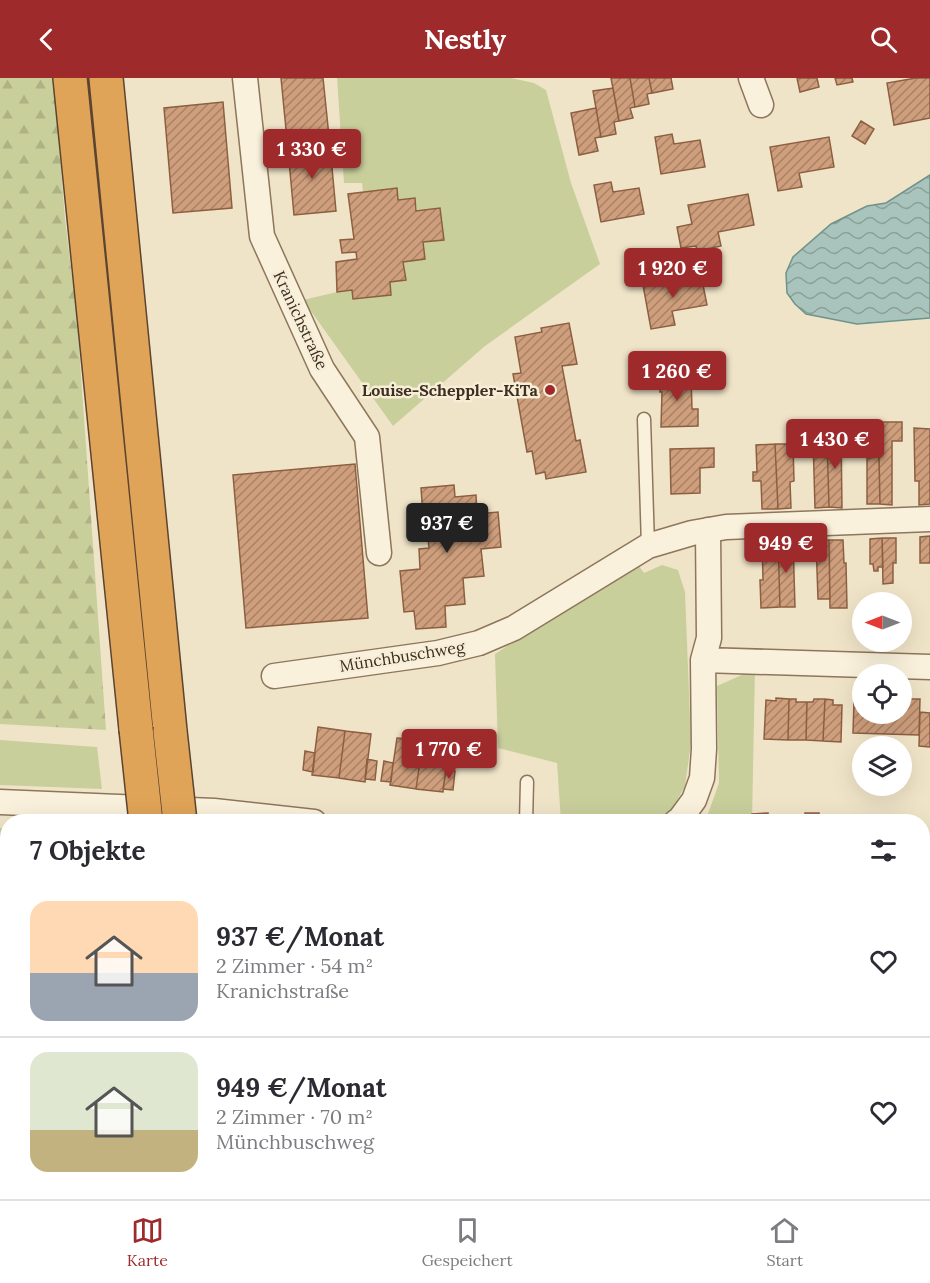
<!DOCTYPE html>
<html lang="de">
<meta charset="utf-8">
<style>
:root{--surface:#fff;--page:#f7f7f7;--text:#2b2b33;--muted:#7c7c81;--line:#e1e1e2;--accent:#9e2a2b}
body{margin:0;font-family:Lora,serif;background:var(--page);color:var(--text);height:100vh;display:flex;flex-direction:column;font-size:22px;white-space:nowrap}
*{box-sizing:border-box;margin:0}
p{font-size:20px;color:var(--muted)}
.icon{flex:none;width:33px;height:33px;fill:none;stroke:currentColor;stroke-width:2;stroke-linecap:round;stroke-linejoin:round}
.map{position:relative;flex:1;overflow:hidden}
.drawer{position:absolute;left:0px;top:736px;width:930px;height:386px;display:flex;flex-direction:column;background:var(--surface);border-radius:24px 24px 0 0;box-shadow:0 6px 24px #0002}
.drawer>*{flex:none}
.needle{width:39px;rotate:270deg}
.controls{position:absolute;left:852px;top:514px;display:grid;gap:12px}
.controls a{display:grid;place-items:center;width:60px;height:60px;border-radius:50%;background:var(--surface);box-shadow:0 6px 24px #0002;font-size:30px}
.price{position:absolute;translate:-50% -51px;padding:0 14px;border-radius:6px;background:var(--accent);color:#fff;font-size:20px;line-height:39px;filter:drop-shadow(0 2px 3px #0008)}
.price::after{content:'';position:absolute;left:50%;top:36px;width:18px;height:14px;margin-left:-9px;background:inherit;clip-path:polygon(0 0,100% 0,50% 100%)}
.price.selected{background:#222;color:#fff}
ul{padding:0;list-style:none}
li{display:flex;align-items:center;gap:18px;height:150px;padding:0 30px}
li+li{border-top:2px solid var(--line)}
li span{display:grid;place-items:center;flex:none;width:168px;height:120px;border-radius:18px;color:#555}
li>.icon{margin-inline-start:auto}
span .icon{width:72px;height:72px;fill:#fffc;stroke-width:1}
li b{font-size:26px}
h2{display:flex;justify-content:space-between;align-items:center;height:72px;padding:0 30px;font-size:26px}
header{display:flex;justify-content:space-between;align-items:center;height:78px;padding:0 30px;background:var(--accent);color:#fff;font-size:27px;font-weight:800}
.tabs{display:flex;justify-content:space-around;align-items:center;height:84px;border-top:2px solid var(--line);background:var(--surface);font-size:16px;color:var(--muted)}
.tabs a{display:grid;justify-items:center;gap:3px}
.tabs .selected{color:var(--accent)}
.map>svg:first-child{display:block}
.farmland{fill:url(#farmland-dots)}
.grass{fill:#c9cf9b}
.forest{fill:url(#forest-firs)}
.park{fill:url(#park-dots)}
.water{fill:url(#water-waves);stroke:#6f938a;stroke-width:1.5}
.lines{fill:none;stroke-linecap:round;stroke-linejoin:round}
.stream{stroke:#6f938a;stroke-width:7}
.river{stroke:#a9c4bc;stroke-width:39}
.building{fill:url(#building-hatch);stroke:#8d5f41;stroke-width:1.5}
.lane-casing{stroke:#8d765c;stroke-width:15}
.street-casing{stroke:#8d765c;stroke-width:27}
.highway-casing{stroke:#5b4430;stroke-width:36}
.lane{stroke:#faf1dc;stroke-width:12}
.street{stroke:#faf1dc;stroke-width:24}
.highway{stroke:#e0a458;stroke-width:33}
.highway-bridge-casing{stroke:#5b4430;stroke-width:36;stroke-linecap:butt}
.highway-bridge{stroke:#e0a458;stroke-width:33}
.poi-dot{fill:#9e2a2b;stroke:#f7eed8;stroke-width:2}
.labels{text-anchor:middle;stroke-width:5;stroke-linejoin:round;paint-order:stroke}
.street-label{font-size:16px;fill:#3d2e20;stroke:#f7eed8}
.poi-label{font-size:16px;font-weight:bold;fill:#3d2e20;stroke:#f7eed8;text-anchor:end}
</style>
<header><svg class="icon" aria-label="back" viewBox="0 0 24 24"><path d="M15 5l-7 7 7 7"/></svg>Nestly<svg class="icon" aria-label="search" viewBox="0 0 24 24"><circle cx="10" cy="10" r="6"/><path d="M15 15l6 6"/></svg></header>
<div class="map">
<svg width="930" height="1121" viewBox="0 0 930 1121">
<defs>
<pattern id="farmland-dots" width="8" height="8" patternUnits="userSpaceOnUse" patternTransform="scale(1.5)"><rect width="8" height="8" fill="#e6deb5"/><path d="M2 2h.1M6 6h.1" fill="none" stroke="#c6bf9b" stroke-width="1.8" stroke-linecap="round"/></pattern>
<pattern id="forest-firs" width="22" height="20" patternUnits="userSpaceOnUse" patternTransform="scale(1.5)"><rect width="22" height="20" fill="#c9cf9b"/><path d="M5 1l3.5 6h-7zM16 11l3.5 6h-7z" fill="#aeb285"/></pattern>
<pattern id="park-dots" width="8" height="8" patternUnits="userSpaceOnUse" patternTransform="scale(1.5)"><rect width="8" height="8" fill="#c9cf9b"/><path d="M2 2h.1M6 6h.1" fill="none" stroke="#aeb285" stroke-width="1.8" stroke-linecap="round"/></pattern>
<pattern id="water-waves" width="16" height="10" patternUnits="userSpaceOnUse" patternTransform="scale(1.5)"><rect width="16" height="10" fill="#a9c4bc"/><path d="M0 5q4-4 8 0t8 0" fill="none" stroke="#8ba098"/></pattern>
<pattern id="building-hatch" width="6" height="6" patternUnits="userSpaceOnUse" patternTransform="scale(1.5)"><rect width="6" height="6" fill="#cf9f7d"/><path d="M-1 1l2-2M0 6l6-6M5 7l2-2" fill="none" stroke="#a98266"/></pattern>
</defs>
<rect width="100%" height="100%" fill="#f0e4c8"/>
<!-- farmland -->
<path class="farmland" d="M922 875H930V1053L922 1047Z"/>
<!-- grass -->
<path class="grass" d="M337 0H511L534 5 546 12 571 105 600 186 485 268 393 348 303 222 337 214 352 212 353 221 391 217 390 204 406 202 403 184 424 181 423 164 415 120 398 122 397 110 363 114 362 105H344Z
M662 487 678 492 685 514 691 665 685 708 673 729 658 744H561L557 685 498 670 495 576 532 552 639 488 644 495Z
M755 591 752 744H705L719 705 717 608Z
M0 662 97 669 102 711 0 707Z
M923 797H930V875H923Z
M923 1048 930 1053V1121H854L836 1115 922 1114Z
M451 1115H544L537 1121H452Z"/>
<!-- forest -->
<path class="forest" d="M0 0H54L65 141 77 240 106 652 0 646Z
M0 750H8V1031L4 1032 0 989Z
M252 1115H422V1121H254Z"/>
<!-- park -->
<path class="park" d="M544 1114H836L854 1121H537Z"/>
<!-- water -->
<path class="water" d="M930 97V240L857 246 806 236 795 226 787 215 786 195 793 179 831 146 867 128 886 125Z"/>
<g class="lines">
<!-- stream -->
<path class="stream" d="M922 851H930"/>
<!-- river -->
<path class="river" d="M0 880H8
M922 1084 930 1089"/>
</g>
<!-- building -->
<path class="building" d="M281 0H323L330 68 288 72Z
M611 0H630L635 29 630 30 633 40 619 43Z
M630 0H649L652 15 647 16 649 26 635 29Z
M649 0H672H671L673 11 652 15Z
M797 0H817L819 9 800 14Z
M835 0H852L853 4 837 7Z
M916 0H930V40L894 47 887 5Z
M613 10 619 43 614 44 616 56 601 59 593 13Z
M223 24 232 130 173 135 164 30Z
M596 30 601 59 595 60 598 73 579 77 571 35Z
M861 43 874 51 865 66 852 58Z
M672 56 674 66 700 62 705 89 661 96 655 59Z
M829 59 834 89 799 95 802 109 778 113 770 69Z
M330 68 336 133 294 137 288 72Z
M611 104 613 114 639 110 644 136 601 144 594 107Z
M397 110 398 122 415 120 416 133 440 130 444 162 423 164 425 181 403 184 406 202 390 204 391 217 353 221 352 212 337 214 336 184 357 181 356 174 342 175 340 162 354 161 348 116Z
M748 116 754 147 718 154 721 168 697 173 696 168 681 170 677 149 692 146 688 127Z
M701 197 707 227 672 233 675 247 651 251 643 207Z
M569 245 577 286 562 288 576 363 580 362 586 394 546 401 545 394 536 396 532 373 527 374 513 296 521 295 515 259 542 254 541 250Z
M691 296 692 331H698V348L661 349 662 314H660V297Z
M878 344H902V363H892V427L880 426Z
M914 350 930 351V426L919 427V403H915Z
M828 354 841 355 842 430 829 429 827 360Z
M813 360H827L829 429 815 430Z
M775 366H793L794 403 790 404 791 430 778 431Z
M775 366 778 431H762L761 403H753V394H757L756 367Z
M714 370V389L700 390V415L671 416 670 371Z
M879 379 880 426H867V380Z
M355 386 368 540 246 550 233 397Z
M454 407 455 419 476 417 477 436 498 434 501 469 481 471 484 498 463 500 465 526 445 528 446 549 416 551 414 533 404 534 400 493 420 491 419 471 429 470 428 460 418 461 415 439 423 438 421 410Z
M930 458V485H920V459Z
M882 460 883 489H878V493H874L873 486H870V461Z
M882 460H896V485H893V505L883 506Z
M778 462H793L795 529H780Z
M778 462 780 529 761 530 760 502H763L762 463Z
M829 462 830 521H818L816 463Z
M829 462H843L844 485H846L847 530H830Z
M902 613H908L907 621H920L919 657 853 655 854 623 862 621V636H902Z
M776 620 789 621 788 662 764 661 766 622 776 623Z
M789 621H796V624H807L806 662H788Z
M814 621H825L823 663 806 662 807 624H813Z
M825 621 833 622V627H842L841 664 823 663Z
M920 634 930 635V669L919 668Z
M318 649 345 653 339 700 312 697Z
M345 653 371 656 365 704 339 700Z
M397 660 423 663 416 711 390 707Z
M423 663 449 667 443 714 416 711Z
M305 673 315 675 313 694 303 692Z
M367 681 377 683 375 702 365 701Z
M384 683 393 685 391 704 381 703Z
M446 692 455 693 453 712 443 711Z
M768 735V744H753L752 736Z
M805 735H819V744H805Z"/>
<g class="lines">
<!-- lane casing -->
<g class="lane-casing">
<path id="lane" d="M644 341 648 468
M526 744 527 704"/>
</g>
<!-- street casing -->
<g class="street-casing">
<path id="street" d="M245 0 262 158 322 291 367 359 379 475
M751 0 761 27
M703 582 930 589
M274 598 438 575 479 565 514 550 648 468 692 455 726 449 930 441
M0 724 214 733 314 744
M676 744 680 741 694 722 702 700 704 671 703 582 709 560 708 452"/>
</g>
<!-- highway casing -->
<g class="highway-casing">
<path id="highway" d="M70 0 136 651
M106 0 170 653
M191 1114 192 1121
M230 1114 234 1121
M437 1114V1121"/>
</g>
<!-- lane -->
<use href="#lane" class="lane"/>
<!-- street -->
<use href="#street" class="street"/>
<!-- highway -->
<use href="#highway" class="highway"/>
<!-- highway-bridge casing -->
<g class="highway-bridge-casing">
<path id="highway-bridge" d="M136 651 146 744
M170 653 180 744"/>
</g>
<!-- highway-bridge -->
<use href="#highway-bridge" class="highway-bridge"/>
</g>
<!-- markers -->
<circle class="poi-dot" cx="550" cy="312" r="6"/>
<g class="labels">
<!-- street labels -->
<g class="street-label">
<text transform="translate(301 242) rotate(65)" y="6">Kranichstraße</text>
<text transform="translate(402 578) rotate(-9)" y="6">Münchbuschweg</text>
</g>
<!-- poi labels -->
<g class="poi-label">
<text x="538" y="318">Louise-Scheppler-KiTa</text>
</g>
</g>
</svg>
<div class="controls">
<a><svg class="needle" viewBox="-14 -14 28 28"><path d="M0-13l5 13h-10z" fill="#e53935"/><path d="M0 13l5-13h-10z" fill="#7c7c81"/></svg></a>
<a><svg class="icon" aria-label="locate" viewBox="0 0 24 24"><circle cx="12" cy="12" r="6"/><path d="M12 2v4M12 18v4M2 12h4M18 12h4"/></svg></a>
<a><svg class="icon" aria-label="layers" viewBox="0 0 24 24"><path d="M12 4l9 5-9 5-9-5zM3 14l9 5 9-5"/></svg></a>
</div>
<b class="price" style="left:312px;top:102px">1 330 €</b>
<b class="price" style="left:673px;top:221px">1 920 €</b>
<b class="price" style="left:677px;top:324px">1 260 €</b>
<b class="price" style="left:835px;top:392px">1 430 €</b>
<b class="price selected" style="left:447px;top:476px">937 €</b>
<b class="price" style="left:786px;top:496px">949 €</b>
<b class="price" style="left:449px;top:702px">1 770 €</b>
<section class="drawer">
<h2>7 Objekte<svg class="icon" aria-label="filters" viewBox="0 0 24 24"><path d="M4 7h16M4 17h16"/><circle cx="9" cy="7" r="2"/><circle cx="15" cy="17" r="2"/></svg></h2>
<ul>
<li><span style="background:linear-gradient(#ffd9b3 60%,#9aa5b1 0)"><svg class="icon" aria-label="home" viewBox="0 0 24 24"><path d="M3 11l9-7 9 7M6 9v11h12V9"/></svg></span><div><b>937 €/Monat</b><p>2 Zimmer · 54 m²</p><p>Kranichstraße</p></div><svg class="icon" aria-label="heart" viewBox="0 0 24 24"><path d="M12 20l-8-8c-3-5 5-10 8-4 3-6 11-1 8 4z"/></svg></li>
<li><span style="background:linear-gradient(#dfe7d0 65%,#c2b280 0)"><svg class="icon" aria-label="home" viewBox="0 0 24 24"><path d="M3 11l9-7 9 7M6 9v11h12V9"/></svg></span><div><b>949 €/Monat</b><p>2 Zimmer · 70 m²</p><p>Münchbuschweg</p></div><svg class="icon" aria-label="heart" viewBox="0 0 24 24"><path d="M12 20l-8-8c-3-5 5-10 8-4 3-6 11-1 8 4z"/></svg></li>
</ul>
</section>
</div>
<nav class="tabs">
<a class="selected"><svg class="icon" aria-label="map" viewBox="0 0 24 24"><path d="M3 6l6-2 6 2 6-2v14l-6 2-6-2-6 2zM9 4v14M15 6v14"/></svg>Karte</a>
<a><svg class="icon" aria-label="saved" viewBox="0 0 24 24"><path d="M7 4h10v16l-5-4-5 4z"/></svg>Gespeichert</a>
<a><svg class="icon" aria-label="home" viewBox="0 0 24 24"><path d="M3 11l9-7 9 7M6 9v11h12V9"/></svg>Start</a>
</nav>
